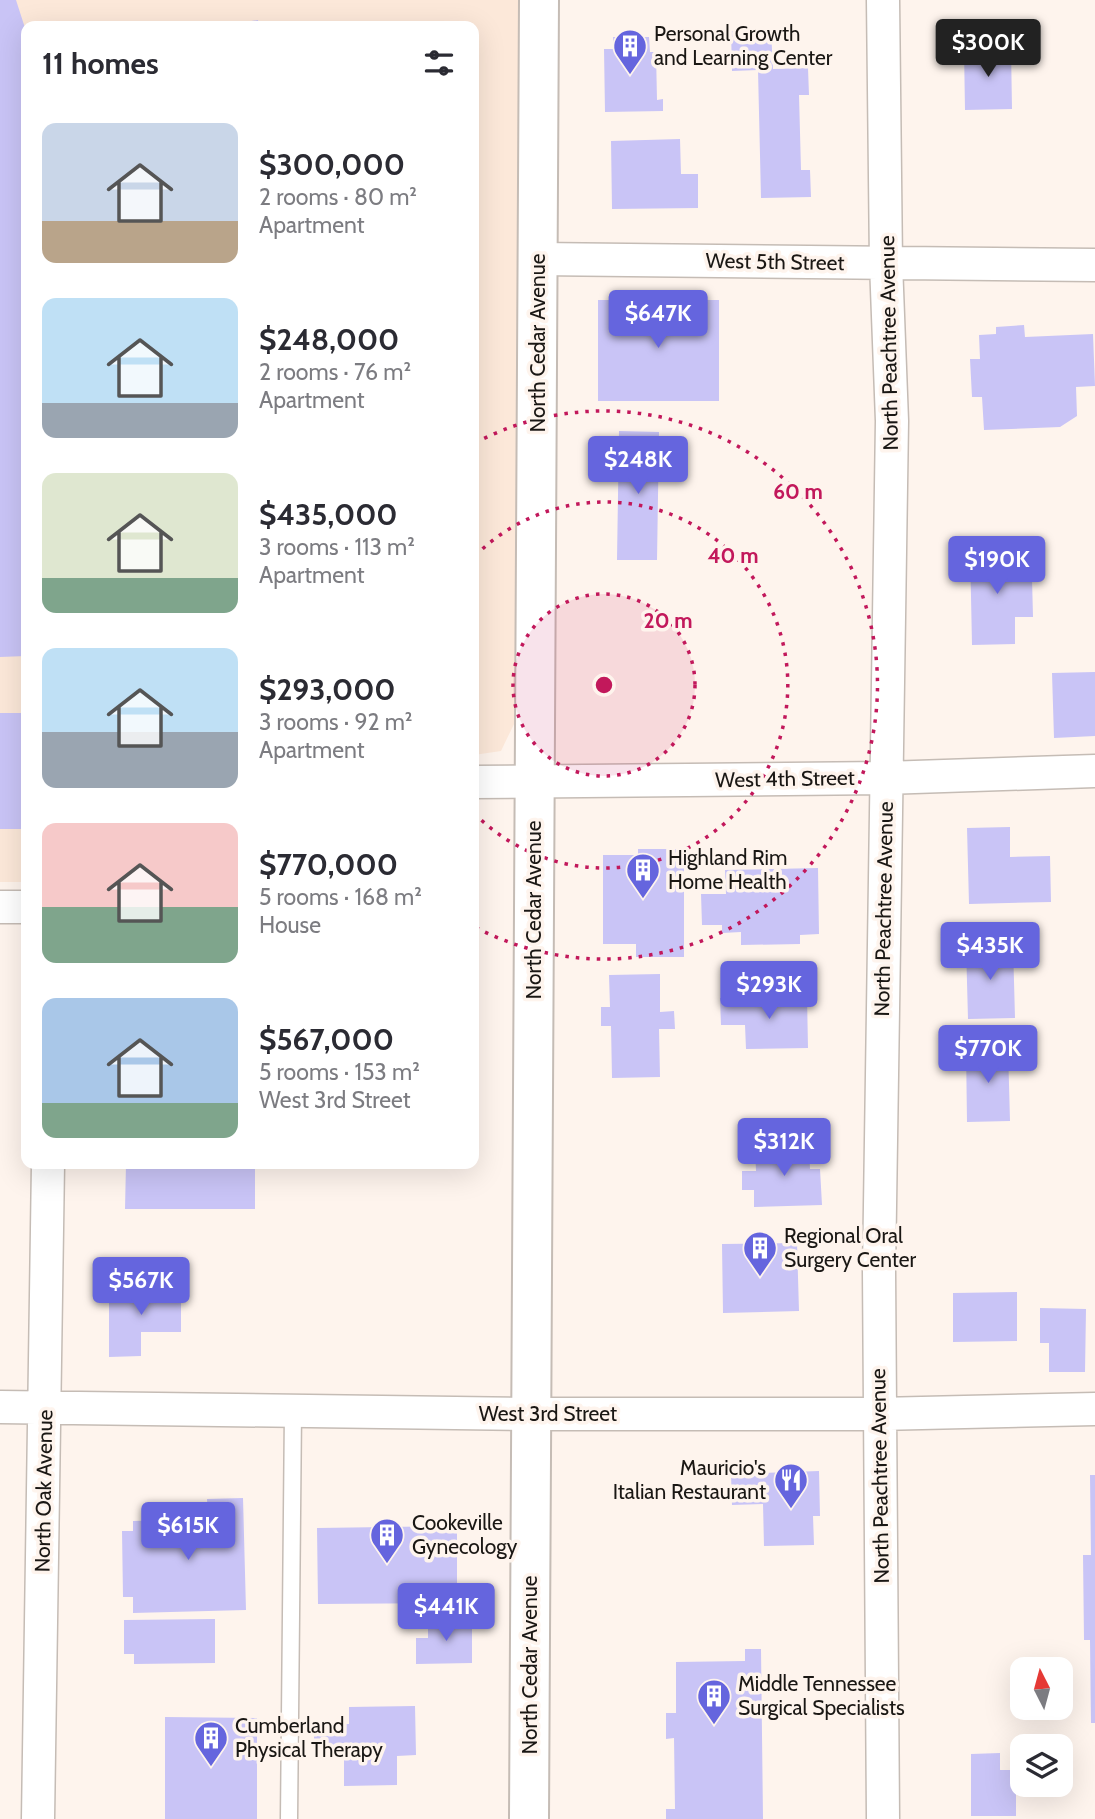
<!DOCTYPE html>
<meta charset="utf-8">
<style>
:root{--surface:#fff;--page:#f7f7f7;--text:#2b2b33;--muted:#7c7c81;--accent:#6565de}
body{margin:0;font-family:Cabin,sans-serif;background:var(--page);color:var(--text);height:100vh;display:flex;flex-direction:column;font-size:26px;white-space:nowrap}
*{box-sizing:border-box;margin:0}
p{font-size:23px;color:var(--muted)}
.icon{flex:none;width:38px;height:38px;fill:none;stroke:currentColor;stroke-width:2;stroke-linecap:round;stroke-linejoin:round}
.map{position:relative;flex:1;overflow:hidden}
.details{position:absolute;left:21px;top:21px;width:458px;height:1148px;display:flex;flex-direction:column;background:var(--surface);border-radius:14px;box-shadow:0 7px 28px #0002}
.details>*{flex:none}
.needle{width:46px;rotate:354deg}
.tools{position:absolute;left:1010px;top:1657px;display:grid;gap:14px}
.tools a{display:grid;place-items:center;width:63px;height:63px;border-radius:14px;background:var(--surface);box-shadow:0 7px 28px #0002;font-size:35px}
.price{position:absolute;translate:-50% -60px;padding:0 16px;border-radius:7px;background:var(--accent);color:#fff;font-size:23px;line-height:46px;filter:drop-shadow(0 2px 4px #0008)}
.price::after{content:'';position:absolute;left:50%;top:42px;width:21px;height:16px;margin-left:-10px;background:inherit;clip-path:polygon(0 0,100% 0,50% 100%)}
.price.selected{background:#222;color:#fff}
ul{padding:0;list-style:none}
li{display:flex;align-items:center;gap:21px;height:175px;padding:0 21px}
li span{display:grid;place-items:center;flex:none;width:196px;height:140px;border-radius:14px;color:#555}
li>.icon{margin-inline-start:auto}
span .icon{width:84px;height:84px;fill:#fffc;stroke-width:1}
li b{font-size:30px}
h2{display:flex;justify-content:space-between;align-items:center;height:84px;padding:0 21px;font-size:30px}
.map>svg:first-child{display:block}
.medical{fill:#fce8d9}
.building{fill:#c9c4f6}
.lines{fill:none;stroke-linecap:round;stroke-linejoin:round}
.service-casing{stroke:#c5bcb5;stroke-width:19}
.minor-casing{stroke:#c5bcb5;stroke-width:35}
.tertiary-casing{stroke:#c5bcb5;stroke-width:42}
.service{stroke:#fff;stroke-width:16}
.minor{stroke:#fff;stroke-width:32}
.tertiary{stroke:#fff;stroke-width:38}
.ring{fill:none;stroke:#c2185b;stroke-width:3.5;stroke-dasharray:3.5 7}
.labels{text-anchor:middle;stroke-width:7;stroke-linejoin:round;paint-order:stroke}
.poi-label{font-size:21px;fill:#1a1714;stroke:#fef4ed;text-anchor:start}
.street-label{font-size:21px;fill:#1a1714;stroke:#fef4ed}
.centre{fill:#c2185b;stroke:#fef4ed;stroke-width:3.5}
.ring-label{font-size:21px;text-anchor:middle;font-weight:bold;fill:#c2185b;stroke:#fef4ed;stroke-width:7;stroke-linejoin:round;paint-order:stroke}
</style>
<div class="map">
<svg width="1095" height="1819" viewBox="0 0 1095 1819">
<rect width="100%" height="100%" fill="#fef4ed"/>
<!-- medical -->
<path class="medical" d="M0 0H521L515 722 501 751 474 755V26H26V882H0Z"/>
<!-- building -->
<path class="building" d="M0 0H16L26 31V43L21 45 26 52V656L0 657Z
M258 20 259 26H227V25Z
M771 30 773 69 808 68 809 95H799L801 170H810L811 197 761 198 758 70 732 71 731 31Z
M613 37H649L650 52H656L657 100 663 99V111L605 112 604 49H614Z
M1011 48 1012 109 965 110 964 49Z
M680 139 681 174H698V208L612 209 611 141Z
M598 300H719V401H598Z
M1024 325 1025 337 1093 334 1095 386 1076 387 1077 416 1060 427 984 430 982 397H972L970 359H980L979 335 996 334V327Z
M619 431 659 432 657 560H617Z
M1013 547 1014 578H1032L1033 617H1015V644L972 645 970 548Z
M1095 672V736L1054 738 1052 673Z
M0 713H26V829H0Z
M1010 827V857L1050 856 1051 902 969 904 967 828Z
M638 849H684V957H636V944H603V855H638Z
M818 868 819 934 800 935V944L741 945V932L722 933V925H702L701 894H726L725 870Z
M966 945H1013L1015 1018 968 1019Z
M660 974V1012L674 1011 675 1029H659L660 1077 612 1078 611 1026H601V1007H610L609 975Z
M807 996 808 1048 746 1049 745 1025H721L720 998Z
M966 1048H1008L1010 1121 967 1122Z
M809 1145 810 1169H820L822 1205 754 1207V1190H742V1171H756L755 1147Z
M126 1164H255V1209H125Z
M797 1243 799 1311 723 1313 722 1244Z
M109 1288H181V1332H141V1356L109 1357Z
M1017 1292V1341L953 1342V1293Z
M1040 1308 1086 1309 1085 1372H1049V1343H1040Z
M819 1471 820 1516H813L814 1545 764 1546 763 1504 732 1505 731 1474Z
M1090 1475H1095V1723H1091L1090 1640H1084L1083 1555H1091Z
M243 1498 246 1610 133 1613V1597H123L122 1531H133V1521L208 1519 207 1499Z
M457 1526V1603L318 1604 317 1528Z
M215 1619V1663L134 1664V1654H124V1620Z
M472 1619V1663L416 1664V1638H428V1621Z
M745 1649H761L763 1819H666V1809H675L674 1738 666 1739V1713H676V1662L745 1661Z
M415 1706 416 1755 397 1756V1785L344 1786V1754H314V1725L349 1724V1707Z
M165 1717 257 1718V1819H165Z
M1000 1753V1770H1016V1816H971V1754Z"/>
<g class="lines">
<!-- service casing -->
<g class="service-casing">
<path id="service" d="M289 1819 293 1411"/>
</g>
<!-- minor casing -->
<g class="minor-casing">
<path id="minor" d="M883 0 886 263 892 421 879 1271 883 1819
M538 259 1095 265
M474 782 885 778 1095 771
M0 907H26
M0 1407 531 1414H879L1095 1409
M38 1819 48 1164"/>
</g>
<!-- tertiary casing -->
<g class="tertiary-casing">
<path id="tertiary" d="M529 1819 539 0"/>
</g>
<!-- service -->
<use href="#service" class="service"/>
<!-- minor -->
<use href="#minor" class="minor"/>
<!-- tertiary -->
<use href="#tertiary" class="tertiary"/>
</g>
<!-- distance rings -->
<circle cx="604" cy="685" r="91" fill="#c2185b" fill-opacity=".12"/>
<g class="ring">
<circle cx="604" cy="685" r="91"/>
<path d="M475 556A183 183 0 1 1 475 814"/>
<path d="M475 443A274 274 0 1 1 475 927"/>
</g>
<!-- icons -->
<defs>
<g id="building-pin" transform="scale(1.75)"><path d="M0 17L-7.5 6A9.5 9.5 0 1 1 7.5 6Z" fill="#6565de" stroke="#fef4ed"/><path d="M-4-6H4V6H1V3H-1V6H-4ZM-2.5-4.3h1.7v1.8h-1.7ZM.8-4.3h1.7v1.8H.8ZM-2.5-1h1.7V.8h-1.7ZM.8-1h1.7V.8H.8Z" fill="#fff"/></g>
<g id="restaurant-pin" transform="scale(1.75)"><path d="M0 17L-7.5 6A9.5 9.5 0 1 1 7.5 6Z" fill="#6565de" stroke="#fef4ed"/><path d="M-5-6h1v4h1v-4h1v4h1v-4h1v5L-1.5 .5V6h-2V.5L-5-1ZM5-6V6H3V1.5H1.5Q1.5-4 5-6Z" fill="#fff"/></g>
</defs>
<g fill-rule="evenodd">
<use href="#building-pin" x="630" y="46"/>
<use href="#building-pin" x="643" y="870"/>
<use href="#building-pin" x="760" y="1248"/>
<use href="#restaurant-pin" x="791" y="1480"/>
<use href="#building-pin" x="387" y="1535"/>
<use href="#building-pin" x="714" y="1696"/>
<use href="#building-pin" x="211" y="1738"/>
</g>
<g class="labels">
<!-- poi labels -->
<g class="poi-label">
<text x="654" y="41">Personal Growth<tspan x="654" dy="24">and Learning Center</tspan></text>
<text x="668" y="865">Highland Rim<tspan x="668" dy="24">Home Health</tspan></text>
<text x="784" y="1243">Regional Oral<tspan x="784" dy="24">Surgery Center</tspan></text>
<text x="766" y="1475" text-anchor="end">Mauricio's<tspan x="766" dy="24">Italian Restaurant</tspan></text>
<text x="412" y="1530">Cookeville<tspan x="412" dy="24">Gynecology</tspan></text>
<text x="738" y="1691">Middle Tennessee<tspan x="738" dy="24">Surgical Specialists</tspan></text>
<text x="235" y="1733">Cumberland<tspan x="235" dy="24">Physical Therapy</tspan></text>
</g>
<!-- street labels -->
<g class="street-label">
<text transform="translate(775 262) rotate(1)" y="7">West 5th Street</text>
<text transform="translate(538 343) rotate(-90)" y="7">North Cedar Avenue</text>
<text transform="translate(889 343) rotate(-91)" y="7">North Peachtree Avenue</text>
<text transform="translate(785 779) rotate(-1)" y="7">West 4th Street</text>
<text transform="translate(884 909) rotate(-89)" y="7">North Peachtree Avenue</text>
<text transform="translate(534 910) rotate(-90)" y="7">North Cedar Avenue</text>
<text x="548" y="1421">West 3rd Street</text>
<text transform="translate(880 1476) rotate(-91)" y="7">North Peachtree Avenue</text>
<text transform="translate(44 1491) rotate(-89)" y="7">North Oak Avenue</text>
<text transform="translate(530 1665) rotate(-90)" y="7">North Cedar Avenue</text>
</g>
</g>
<circle cx="604" cy="685" r="10" class="centre"/>
<g class="ring-label">
<text x="798" y="499">60 m</text>
<text x="733" y="563">40 m</text>
<text x="668" y="628">20 m</text>
</g>
</svg>
<div class="tools">
<a><svg class="needle" viewBox="-14 -14 28 28"><path d="M0-13l5 13h-10z" fill="#e53935"/><path d="M0 13l5-13h-10z" fill="#7c7c81"/></svg></a>
<a><svg class="icon" aria-label="layers" viewBox="0 0 24 24"><path d="M12 4l9 5-9 5-9-5zM3 14l9 5 9-5"/></svg></a>
</div>
<b class="price selected" style="left:988px;top:79px">$300K</b>
<b class="price" style="left:658px;top:350px">$647K</b>
<b class="price" style="left:638px;top:496px">$248K</b>
<b class="price" style="left:997px;top:596px">$190K</b>
<b class="price" style="left:990px;top:982px">$435K</b>
<b class="price" style="left:769px;top:1021px">$293K</b>
<b class="price" style="left:988px;top:1085px">$770K</b>
<b class="price" style="left:784px;top:1178px">$312K</b>
<b class="price" style="left:141px;top:1317px">$567K</b>
<b class="price" style="left:188px;top:1562px">$615K</b>
<b class="price" style="left:446px;top:1643px">$441K</b>
<section class="details">
<h2>11 homes<svg class="icon" aria-label="filters" viewBox="0 0 24 24"><path d="M4 7h16M4 17h16"/><circle cx="9" cy="7" r="2"/><circle cx="15" cy="17" r="2"/></svg></h2>
<ul>
<li><span style="background:linear-gradient(#c9d6e8 70%,#b9a48a 0)"><svg class="icon" aria-label="home" viewBox="0 0 24 24"><path d="M3 11l9-7 9 7M6 9v11h12V9"/></svg></span><div><b>$300,000</b><p>2 rooms · 80 m²</p><p>Apartment</p></div></li>
<li><span style="background:linear-gradient(#bfe0f5 75%,#9aa5b1 0)"><svg class="icon" aria-label="home" viewBox="0 0 24 24"><path d="M3 11l9-7 9 7M6 9v11h12V9"/></svg></span><div><b>$248,000</b><p>2 rooms · 76 m²</p><p>Apartment</p></div></li>
<li><span style="background:linear-gradient(#dfe7d0 75%,#7fa58c 0)"><svg class="icon" aria-label="home" viewBox="0 0 24 24"><path d="M3 11l9-7 9 7M6 9v11h12V9"/></svg></span><div><b>$435,000</b><p>3 rooms · 113 m²</p><p>Apartment</p></div></li>
<li><span style="background:linear-gradient(#bfe0f5 60%,#9aa5b1 0)"><svg class="icon" aria-label="home" viewBox="0 0 24 24"><path d="M3 11l9-7 9 7M6 9v11h12V9"/></svg></span><div><b>$293,000</b><p>3 rooms · 92 m²</p><p>Apartment</p></div></li>
<li><span style="background:linear-gradient(#f6c9c9 60%,#7fa58c 0)"><svg class="icon" aria-label="home" viewBox="0 0 24 24"><path d="M3 11l9-7 9 7M6 9v11h12V9"/></svg></span><div><b>$770,000</b><p>5 rooms · 168 m²</p><p>House</p></div></li>
<li><span style="background:linear-gradient(#a9c7e8 75%,#7fa58c 0)"><svg class="icon" aria-label="home" viewBox="0 0 24 24"><path d="M3 11l9-7 9 7M6 9v11h12V9"/></svg></span><div><b>$567,000</b><p>5 rooms · 153 m²</p><p>West 3rd Street</p></div></li>
</ul>
</section>
</div>
